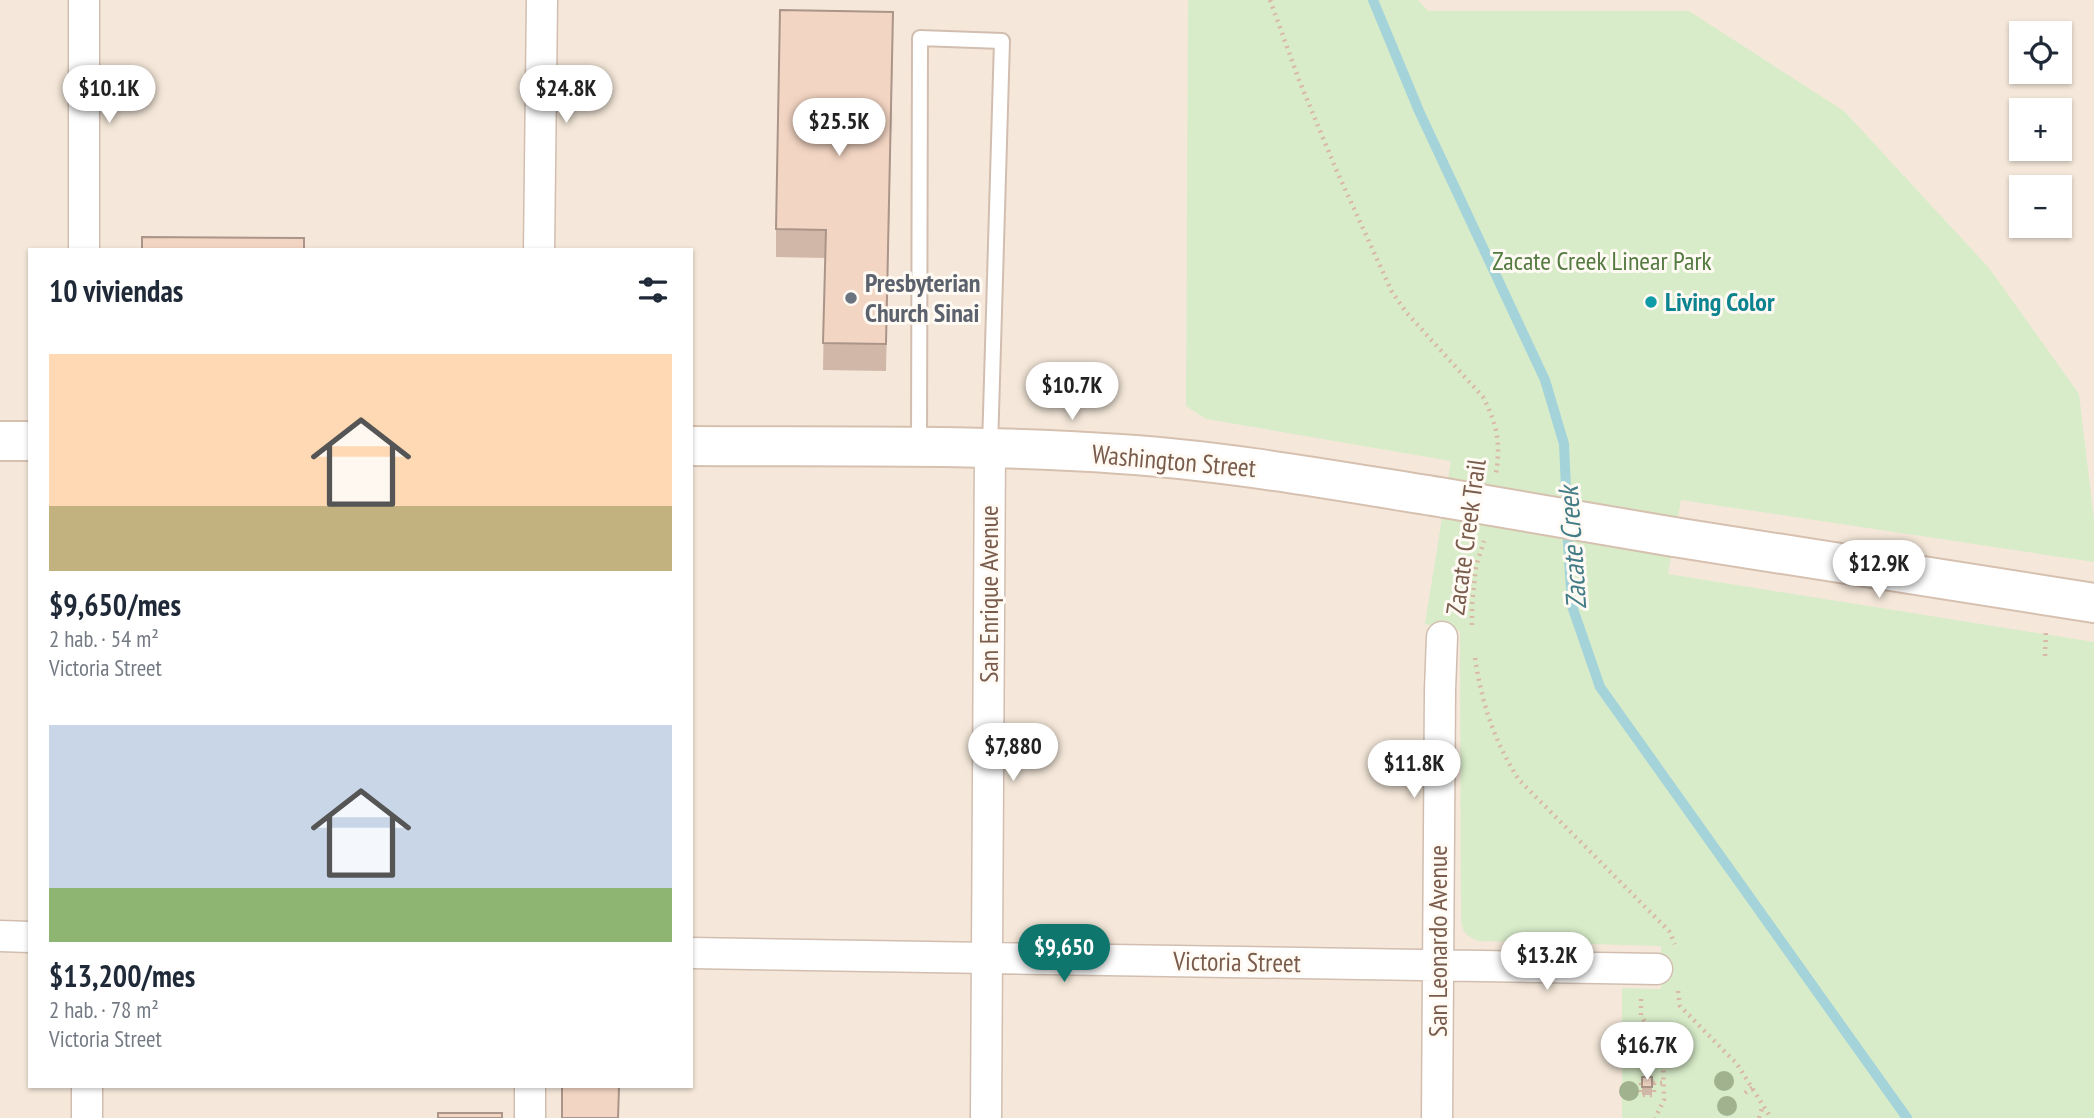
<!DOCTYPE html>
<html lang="es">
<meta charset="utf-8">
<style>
:root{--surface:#fff;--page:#f6f6f7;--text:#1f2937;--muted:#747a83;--accent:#0f766e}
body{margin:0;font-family:"PT Sans Narrow",sans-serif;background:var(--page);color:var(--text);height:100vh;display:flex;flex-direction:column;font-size:26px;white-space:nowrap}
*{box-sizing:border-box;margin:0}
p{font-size:23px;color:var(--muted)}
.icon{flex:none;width:38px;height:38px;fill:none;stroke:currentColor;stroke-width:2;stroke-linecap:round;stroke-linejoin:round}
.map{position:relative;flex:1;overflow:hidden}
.drawer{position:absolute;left:28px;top:248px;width:665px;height:840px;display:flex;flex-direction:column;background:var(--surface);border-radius:0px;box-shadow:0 2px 5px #0004}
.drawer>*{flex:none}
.tools{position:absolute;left:2009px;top:21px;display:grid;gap:14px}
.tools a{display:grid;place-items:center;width:63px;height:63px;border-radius:0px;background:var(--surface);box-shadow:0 2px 5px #0004;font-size:35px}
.price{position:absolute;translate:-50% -60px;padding:0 16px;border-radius:24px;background:#fff;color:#222;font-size:23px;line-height:46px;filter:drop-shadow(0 2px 4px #0008)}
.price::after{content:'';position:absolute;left:50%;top:42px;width:21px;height:16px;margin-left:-10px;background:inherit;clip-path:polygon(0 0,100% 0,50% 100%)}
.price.selected{background:var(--accent);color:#fff}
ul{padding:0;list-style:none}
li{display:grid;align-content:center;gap:14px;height:371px;padding:0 21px}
li span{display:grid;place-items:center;height:217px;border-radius:0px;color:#555}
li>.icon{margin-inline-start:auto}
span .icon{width:126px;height:126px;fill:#fffc;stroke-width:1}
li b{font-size:30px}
h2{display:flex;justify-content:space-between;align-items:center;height:84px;padding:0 21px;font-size:30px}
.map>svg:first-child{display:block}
.residential{fill:#f5e8da;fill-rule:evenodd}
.green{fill:#d8ecc9}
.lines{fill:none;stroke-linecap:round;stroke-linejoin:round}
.stream{stroke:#a5d3da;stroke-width:10}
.lane-casing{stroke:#d1beb0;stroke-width:18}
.street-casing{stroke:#d1beb0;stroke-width:33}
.secondary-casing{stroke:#d6c0b0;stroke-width:42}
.path{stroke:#d9b8a5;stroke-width:4.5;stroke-dasharray:2 5;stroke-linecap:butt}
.lane{stroke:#fff;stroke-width:14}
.street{stroke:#fff;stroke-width:30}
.secondary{stroke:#fff;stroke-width:38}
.secondary-bridge-casing{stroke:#d6c0b0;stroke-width:42;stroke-linecap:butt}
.secondary-bridge{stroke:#fff;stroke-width:38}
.tree{fill:#a0b28e}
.wall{fill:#d1b7a8}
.building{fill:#f3d5c3;stroke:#aa9588;stroke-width:2}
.worship-dot{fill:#6b7280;stroke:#fffaf3;stroke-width:2.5}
.culture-dot{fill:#0f9aa8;stroke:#fffaf3;stroke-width:2.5}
.labels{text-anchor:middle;stroke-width:6;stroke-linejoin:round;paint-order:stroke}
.park-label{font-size:26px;fill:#537a41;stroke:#fffaf3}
.worship-label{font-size:26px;font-weight:bold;fill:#5b616d;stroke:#fffaf3;text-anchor:start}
.culture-label{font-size:26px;font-weight:bold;fill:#0d838f;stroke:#fffaf3;text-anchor:start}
.street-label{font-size:26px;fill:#7a5c4d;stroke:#fffaf3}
.water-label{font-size:28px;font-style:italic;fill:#437c86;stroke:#fffaf3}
</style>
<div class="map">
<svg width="2094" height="1118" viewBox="0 0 2094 1118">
<rect width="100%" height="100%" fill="#fdf6ec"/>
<!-- residential -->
<path class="residential" d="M0 0H2094V1118H0ZM2021 33H2060V72H2021ZM2021 110H2060V149H2021ZM2021 187H2060V226H2021ZM30 250H691V1087H30Z"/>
<!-- green -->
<path class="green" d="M1188 0H1418L1428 11H1689L1844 111 1989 268 2079 394 2094 520V562L1681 500 1668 574 2094 642V1118H1622V988L1661 989V946L1480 941C1466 937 1461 931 1461 916L1460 631 1425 624 1451 461 1206 419 1186 406Z"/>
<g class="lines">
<!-- stream -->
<path class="stream" d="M1373 0 1419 111 1545 380 1564 444 1567 512
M1567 527 1572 606 1600 687 1907 1118"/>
<!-- lane casing -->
<g class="lane-casing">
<path id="lane" d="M919 447 920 38 1002 41 990 447"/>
</g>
<!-- street casing -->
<g class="street-casing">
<path id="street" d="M84 0V250
M539 250 542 0
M0 936 30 937
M691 953 1657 969
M530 1087V1118
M87 1118V1087
M986 1118 990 448
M1437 1118 1440 690 1442 637"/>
</g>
<!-- secondary casing -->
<g class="secondary-casing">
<path id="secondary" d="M0 441H30
M691 446C834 447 978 444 1120 454 1229 461 1337 481 1445 498
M1674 537 2094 603"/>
</g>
<!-- path -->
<path class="path" d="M1270 0 1299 80 1335 167 1392 292 1406 312 1483 397C1497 424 1501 443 1496 473
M1472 625V605L1476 566 1484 541
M2045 656 2046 630
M1475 658C1482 704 1494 741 1519 780L1669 931 1675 944
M1678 991 1680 1006 1737 1064 1771 1118
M1641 999V1015L1663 1056 1664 1100 1655 1118
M1654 1083V1095H1641V1083H1664
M1745 1093 1753 1087
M1759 1118 1763 1105"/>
<!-- lane -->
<use href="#lane" class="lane"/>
<!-- street -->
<use href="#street" class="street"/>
<!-- secondary -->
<use href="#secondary" class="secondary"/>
<!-- secondary-bridge casing -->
<g class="secondary-bridge-casing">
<path id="secondary-bridge" d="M1445 498 1674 537"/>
</g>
<!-- secondary-bridge -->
<use href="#secondary-bridge" class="secondary-bridge"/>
</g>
<!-- trees -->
<g class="tree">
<circle cx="1636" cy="1043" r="10"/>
<circle cx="1724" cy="1081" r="10"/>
<circle cx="1629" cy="1091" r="10"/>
<circle cx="1727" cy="1106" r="10"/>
</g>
<!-- wall -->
<path class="wall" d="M893 39 886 371 823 370 825 258 776 257V229Z
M1642 1077H1652V1095H1642Z"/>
<!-- building -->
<path class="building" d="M780 10 893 12 886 344 823 343 826 230 776 229Z
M142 237 304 238V250H142Z
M1642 1077H1652V1087H1642Z
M562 1087H619L618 1118H562Z
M438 1113H502V1118H438Z"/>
<!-- markers -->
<circle class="worship-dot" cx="851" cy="298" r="7"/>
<circle class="culture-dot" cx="1651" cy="302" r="7"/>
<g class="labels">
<!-- park labels -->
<g class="park-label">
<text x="1602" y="270">Zacate Creek Linear Park</text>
</g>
<!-- worship labels -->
<g class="worship-label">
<text x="865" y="292">Presbyterian<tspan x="865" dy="30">Church Sinai</tspan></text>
</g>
<!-- culture labels -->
<g class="culture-label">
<text x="1665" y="311">Living Color</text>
</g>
<!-- street labels -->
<g class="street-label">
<text transform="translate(1174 461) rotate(5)" y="9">Washington Street</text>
<text transform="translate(1466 537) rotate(-82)" y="9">Zacate Creek Trail</text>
<text transform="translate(989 594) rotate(-90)" y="9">San Enrique Avenue</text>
<text transform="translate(1438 941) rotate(-90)" y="9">San Leonardo Avenue</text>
<text transform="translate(1237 962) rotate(1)" y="9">Victoria Street</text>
</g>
<!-- water labels -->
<g class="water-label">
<text transform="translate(1572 548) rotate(-94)" y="10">Zacate Creek</text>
</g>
</g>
</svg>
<div class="tools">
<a><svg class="icon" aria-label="locate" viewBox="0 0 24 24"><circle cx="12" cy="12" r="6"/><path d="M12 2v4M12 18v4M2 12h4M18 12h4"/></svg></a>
<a>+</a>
<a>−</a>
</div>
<b class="price" style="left:109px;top:125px">$10.1K</b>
<b class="price" style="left:566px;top:125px">$24.8K</b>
<b class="price" style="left:839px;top:158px">$25.5K</b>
<b class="price" style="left:1072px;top:422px">$10.7K</b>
<b class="price" style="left:1879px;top:600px">$12.9K</b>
<b class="price" style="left:1013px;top:783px">$7,880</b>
<b class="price" style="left:1414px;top:800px">$11.8K</b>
<b class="price selected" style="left:1064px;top:984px">$9,650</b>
<b class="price" style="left:1547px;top:992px">$13.2K</b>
<b class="price" style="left:1647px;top:1082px">$16.7K</b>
<section class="drawer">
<h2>10 viviendas<svg class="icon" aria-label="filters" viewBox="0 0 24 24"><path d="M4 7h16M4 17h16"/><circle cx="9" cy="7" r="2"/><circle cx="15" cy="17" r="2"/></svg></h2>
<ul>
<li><span style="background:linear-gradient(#ffd9b3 70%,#c2b280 0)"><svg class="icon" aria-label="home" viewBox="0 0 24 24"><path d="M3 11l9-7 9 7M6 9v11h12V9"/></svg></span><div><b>$9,650/mes</b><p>2 hab. · 54 m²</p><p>Victoria Street</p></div></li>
<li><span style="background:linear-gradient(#c9d6e8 75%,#8fb573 0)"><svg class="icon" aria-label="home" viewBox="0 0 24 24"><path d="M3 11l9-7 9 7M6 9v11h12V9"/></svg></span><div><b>$13,200/mes</b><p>2 hab. · 78 m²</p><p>Victoria Street</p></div></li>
</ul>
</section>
</div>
